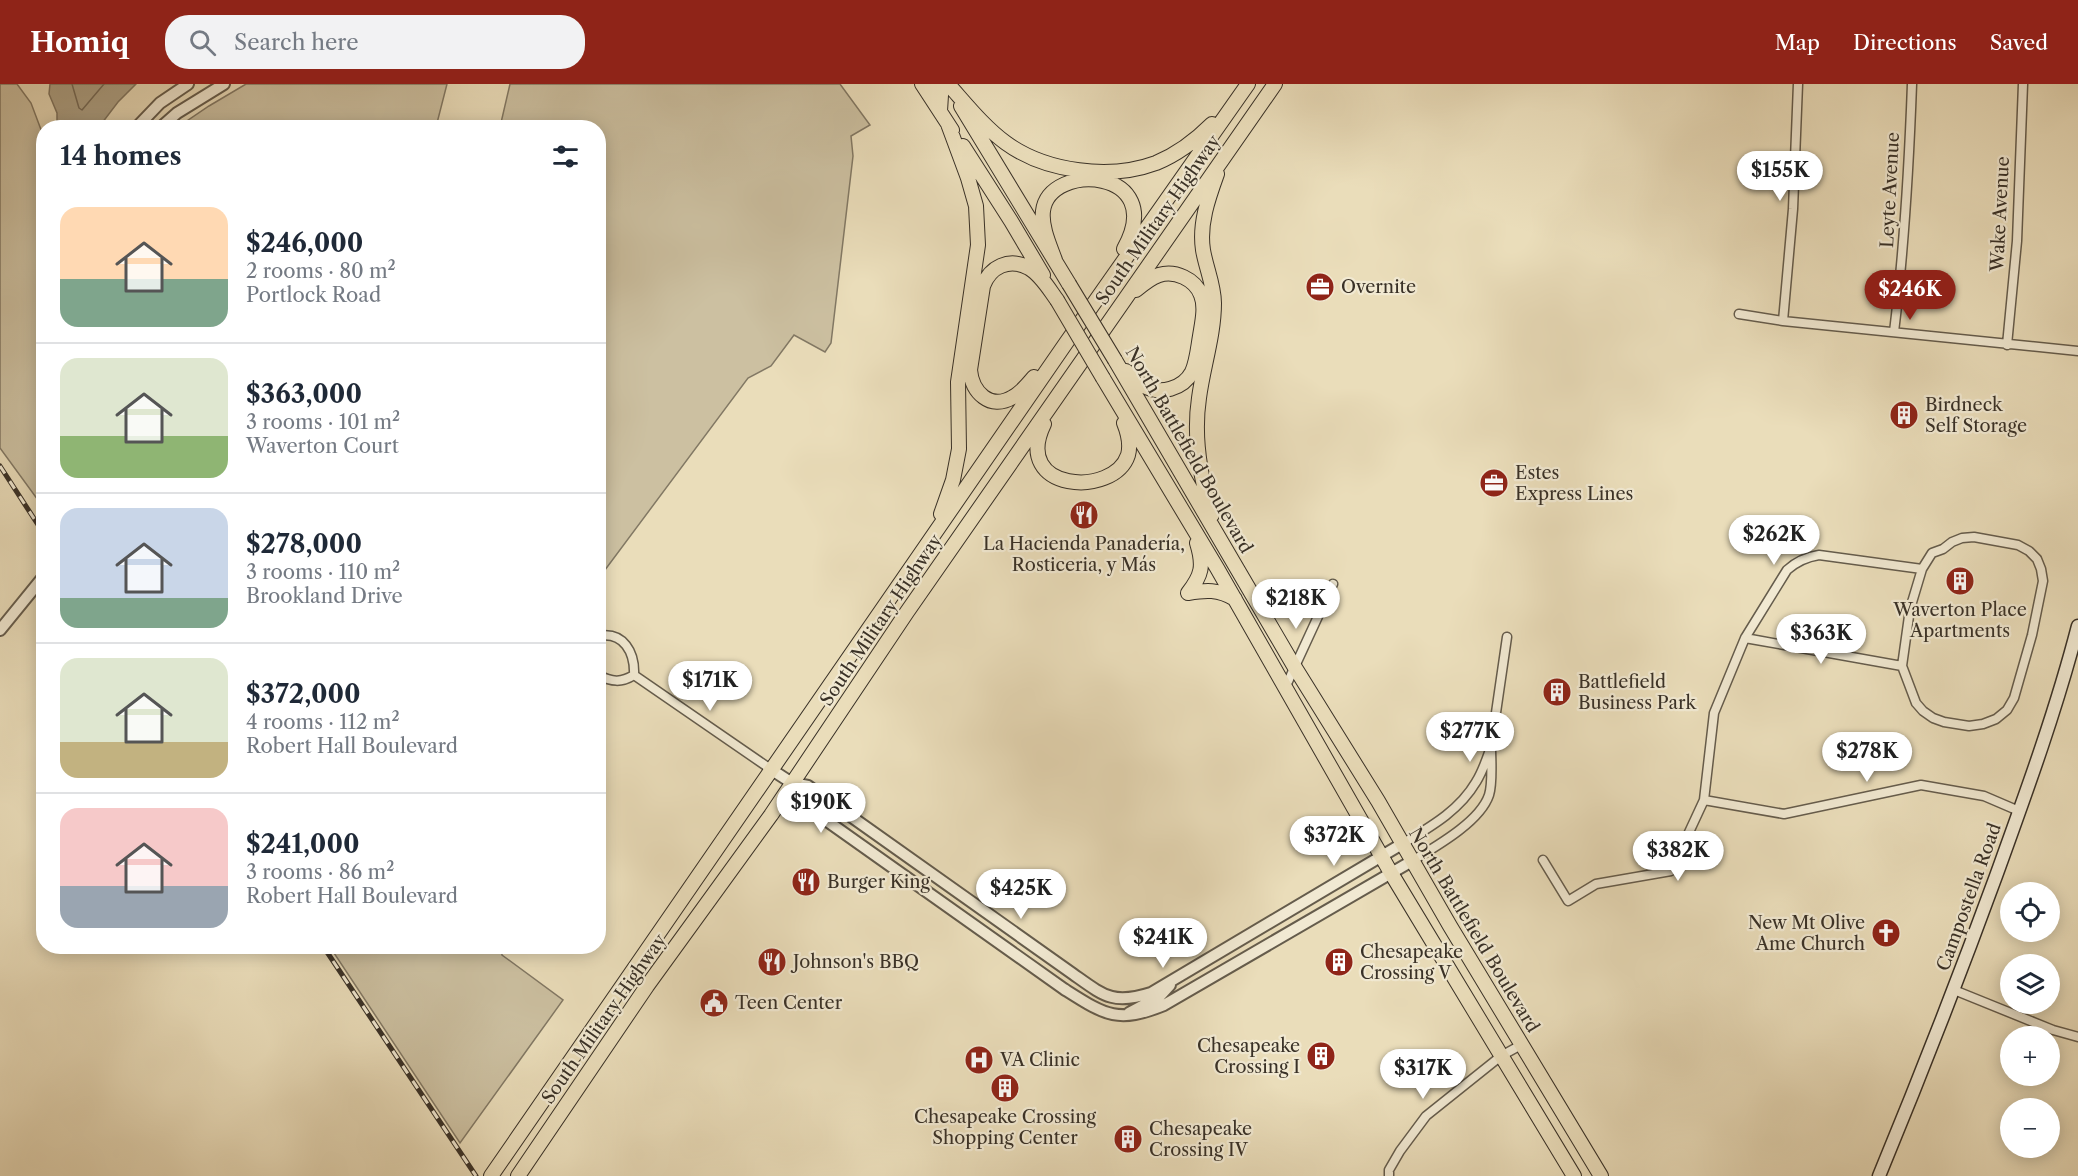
<!DOCTYPE html>
<meta charset="utf-8">
<style>
:root{--surface:#fff;--page:#f2f2f3;--text:#1f2937;--muted:#747a83;--line:#e0e1e3;--accent:#8f2418}
body{margin:0;font-family:"Libre Caslon Text",serif;background:var(--page);color:var(--text);height:100vh;display:flex;flex-direction:column;font-size:22px;white-space:nowrap}
*{box-sizing:border-box;margin:0}
p{font-size:20px;color:var(--muted)}
.icon{flex:none;width:33px;height:33px;fill:none;stroke:currentColor;stroke-width:2;stroke-linecap:round;stroke-linejoin:round}
.map{position:relative;flex:1;overflow:hidden}
.details{position:absolute;left:36px;top:36px;width:570px;height:834px;display:flex;flex-direction:column;background:var(--surface);border-radius:24px;box-shadow:0 3px 15px #0003}
.details>*{flex:none}
.buttons{position:absolute;left:2000px;top:798px;display:grid;gap:12px}
.buttons a{display:grid;place-items:center;width:60px;height:60px;border-radius:50%;background:var(--surface);box-shadow:0 3px 15px #0003;font-size:30px}
.price{position:absolute;translate:-50% -51px;padding:0 14px;border-radius:21px;background:#fff;color:#222;font-size:20px;line-height:39px;filter:drop-shadow(0 2px 3px #0008)}
.price::after{content:'';position:absolute;left:50%;top:36px;width:18px;height:14px;margin-left:-9px;background:inherit;clip-path:polygon(0 0,100% 0,50% 100%)}
.price.active{background:var(--accent);color:#fff}
ul{padding:0;list-style:none}
li{display:flex;align-items:center;gap:18px;height:150px;padding:0 24px}
li+li{border-top:2px solid var(--line)}
li span{display:grid;place-items:center;flex:none;width:168px;height:120px;border-radius:18px;color:#555}
li>.icon{margin-inline-start:auto}
span .icon{width:72px;height:72px;fill:#fffc;stroke-width:1}
li b{font-size:26px}
h2{display:flex;justify-content:space-between;align-items:center;height:72px;padding:0 24px;font-size:26px}
header{display:flex;align-items:center;gap:36px;box-sizing:border-box;height:84px;padding:0 30px;background:var(--accent);color:#fff}
header strong{font-size:28px}
nav{display:flex;gap:33px;margin-inline-start:auto;font-size:21px}
.search{width:420px;height:54px;background:var(--page);display:flex;align-items:center;gap:15px;box-sizing:border-box;padding:0 21px;border-radius:24px;color:var(--muted);font-size:22px}
.map>svg:first-child{display:block}
.green{fill:#ccc0a1;stroke:#827864;stroke-width:1.5}
.water{fill:#aea388;stroke:#7f7561;stroke-width:1.5}
.lines{fill:none;stroke-linecap:round;stroke-linejoin:round}
.shore{stroke:#746a58;stroke-width:1.5}
.minor-casing{stroke:#655c4c;stroke-width:11}
.tertiary-casing{stroke:#655c4c;stroke-width:14}
.secondary-casing{stroke:#393127;stroke-width:15}
.primary-casing{stroke:#393127;stroke-width:16}
.minor{stroke:#f1e9d2;stroke-width:8}
.tertiary{stroke:#f1e9d2;stroke-width:10}
.secondary{stroke:#f1e9d2;stroke-width:12}
.primary{stroke:#eaddba;stroke-width:14}
.rail-casing{stroke:#393127;stroke-width:5}
.rail{stroke:#f1e9d2;stroke-width:3;stroke-dasharray:9;stroke-linecap:butt}
.primary-bridge-casing{stroke:#393127;stroke-width:16;stroke-linecap:butt}
.primary-bridge{stroke:#eaddba;stroke-width:14}
.labels{text-anchor:middle;stroke-width:4.5;stroke-linejoin:round;paint-order:stroke}
.street-label{font-size:18px;fill:#393127;stroke:#f1e9d2}
.poi-label{font-size:18px;fill:#393127;stroke:#f1e9d2;text-anchor:start}
</style>
<header>
<strong>Homiq</strong>
<div class="search"><svg class="icon" aria-label="search" viewBox="0 0 24 24"><circle cx="10" cy="10" r="6"/><path d="M15 15l6 6"/></svg>Search here</div>
<nav><a>Map</a><a>Directions</a><a>Saved</a></nav>
</header>
<div class="map">
<svg width="2078" height="1092" viewBox="0 0 2078 1092">
<rect width="100%" height="100%" fill="#eaddba"/>
<filter id="stains"><feTurbulence type="fractalNoise" baseFrequency=".00333" numOctaves="4"/><feColorMatrix values="0 0 0 0 .2 0 0 0 0 .09 0 0 0 0 .02 0 0 0 .5 -.17"/></filter>
<radialGradient id="worn" r=".72"><stop offset=".6" stop-color="#630" stop-opacity="0"/><stop offset="1" stop-color="#630" stop-opacity=".3"/></radialGradient>
<!-- green -->
<path class="green" d="M0 0H17L31 19 43 51V423L0 364Z
M246 0H447L436 43H178L209 22Z
M510 0H840L870 41 851 52 853 72 831 259 825 268 794 251 771 282 748 294 599 494 598 44 500 43Z
M330 863H501L502 871 563 916 460 1059Z"/>
<!-- water -->
<path class="water" d="M50 0H136L118 18 99 43 57 44V29L49 10Z"/>
<g class="lines">
<!-- shore -->
<path class="shore" d="M72 0 79 24 82 26 104 0"/>
<!-- minor casing -->
<g class="minor-casing">
<path id="minor" d="M1739 230 1783 237 2078 267
M1783 237 1793 125 1798 0
M1894 248C1904 166 1909 83 1912 0
M2007 261 2017 157 2023 0
M1974 453 2018 461 2029 467 2037 475 2041 485 2043 497 2032 551 2014 614 2007 626 1996 635 1983 640 1969 642 1944 638 1933 634 1923 627 1916 619 1902 582 1910 525 1922 485 1932 469 1943 465 1952 458 1962 454Z
M598 552C624 547 635 569 634 591
M1745 554 1902 582
M598 591C612 598 621 599 634 591
M634 591 772 686
M1285 604 1333 500
M1491 663 1507 553
M1704 716 1784 730 1921 701 1984 712 2019 727
M1402 760C1430 743 1459 727 1476 698 1483 687 1487 674 1491 663 1491 676 1493 699 1489 711 1480 738 1435 763 1412 777
M1543 776 1568 817 1596 800 1671 787 1704 716 1714 629 1745 554 1787 486C1797 477 1806 473 1819 471L1922 485
M1954 906 2053 946 2078 953
M1389 1092V1086L1400 1067 1426 1032 1501 972 1521 961"/>
</g>
<!-- tertiary casing -->
<g class="tertiary-casing">
<path id="tertiary" d="M136 44 160 19 188 0
M160 44 177 29 224 0
M0 546 44 492
M772 686 792 699 808 702 1073 890C1104 912 1113 921 1151 909L1402 760
M792 699 796 715 1064 905C1105 931 1117 940 1164 921L1412 777
M1129 929 1159 913 1170 901"/>
</g>
<!-- secondary casing -->
<g class="secondary-casing">
<path id="secondary" d="M1879 1092C1920 993 1959 893 1996 792 2026 709 2056 627 2078 542"/>
</g>
<!-- primary casing -->
<g class="primary-casing">
<path id="primary" d="M922 0 952 46
M937 0 941 11 940 27
M948 0C966 20 984 43 1006 59 1046 88 1110 96 1156 79 1178 70 1196 56 1212 40
M961 22 1069 200
M963 62 1011 137 1043 191
M1055 176C1050 162 1041 143 1043 127 1049 77 1169 84 1124 165
M1115 276 1294 582 1378 717 1450 842 1601 1092
M1126 287C1132 292 1137 298 1144 302 1160 311 1183 305 1192 288 1197 277 1198 263 1200 252 1202 239 1206 223 1201 211 1195 195 1175 186 1159 191 1150 194 1143 200 1136 206
M1034 293C1028 300 1021 309 1013 313 990 327 972 308 970 286L983 202C990 183 1009 173 1029 184 1041 191 1049 205 1057 216
M1103 294 1217 484 1391 789 1574 1092
M1044 340C1011 408 1114 414 1128 371 1131 360 1128 349 1124 339
M941 430 953 396 959 365 958 298 978 161 976 122 968 94 948 40
M1212 431C1200 393 1193 354 1199 314 1203 283 1214 251 1214 219 1214 201 1206 184 1203 166 1199 140 1208 115 1217 90
M1188 509C1202 491 1204 482 1197 459
M1188 509C1206 506 1218 505 1235 515
M491 1092 1066 259 1248 0
M518 1092 647 902 771 731 907 528 1275 0"/>
</g>
<!-- minor -->
<use href="#minor" class="minor"/>
<!-- tertiary -->
<use href="#tertiary" class="tertiary"/>
<!-- secondary -->
<use href="#secondary" class="secondary"/>
<!-- primary -->
<use href="#primary" class="primary"/>
<!-- rail casing -->
<g class="rail-casing">
<path id="rail" d="M0 382 44 450
M323 862 476 1092"/>
</g>
<!-- rail -->
<use href="#rail" class="rail"/>
<!-- primary-bridge casing -->
<g class="primary-bridge-casing">
<path id="primary-bridge" d="M1069 200 1115 276
M1057 216 1103 294"/>
</g>
<!-- primary-bridge -->
<use href="#primary-bridge" class="primary-bridge"/>
</g>
<!-- icons -->
<defs>
<g id="office-disc" transform="scale(1.5)"><circle r="9.5" fill="#8f2418" stroke="#f1e9d2"/><path d="M-6-3h4V-5.5h4V-3h4V5H-6ZM-1-4.5V-3h2v-1.5ZM-6 0V1H6V0Z" fill="#fff"/></g>
<g id="building-disc" transform="scale(1.5)"><circle r="9.5" fill="#8f2418" stroke="#f1e9d2"/><path d="M-4-6H4V6H1V3H-1V6H-4ZM-2.5-4.3h1.7v1.8h-1.7ZM.8-4.3h1.7v1.8H.8ZM-2.5-1h1.7V.8h-1.7ZM.8-1h1.7V.8H.8Z" fill="#fff"/></g>
<g id="restaurant-disc" transform="scale(1.5)"><circle r="9.5" fill="#8f2418" stroke="#f1e9d2"/><path d="M-5-6h1v4h1v-4h1v4h1v-4h1v5L-1.5 .5V6h-2V.5L-5-1ZM5-6V6H3V1.5H1.5Q1.5-4 5-6Z" fill="#fff"/></g>
<g id="church-disc" transform="scale(1.5)"><circle r="9.5" fill="#8f2418" stroke="#f1e9d2"/><path d="M-1.2-6h2.4v3.5h3.3v2.4h-3.3V6h-2.4V-.1h-3.3v-2.4h3.3Z" fill="#fff"/></g>
<g id="civic-disc" transform="scale(1.5)"><circle r="9.5" fill="#8f2418" stroke="#f1e9d2"/><path d="M-.6-6.5H3V-4.5H.6V-3L4-1V1h2V6H-6V1h2V-1L-.6-3ZM-1.2 2.5V6h2.4V2.5Z" fill="#fff"/></g>
<g id="hospital-disc" transform="scale(1.5)"><circle r="9.5" fill="#8f2418" stroke="#f1e9d2"/><path d="M-5-5h3v3.5h4V-5h3V5h-3V1.5h-4V5h-3Z" fill="#fff"/></g>
</defs>
<g fill-rule="evenodd">
<use href="#office-disc" x="1320" y="203"/>
<use href="#building-disc" x="1904" y="331"/>
<use href="#office-disc" x="1494" y="399"/>
<use href="#restaurant-disc" x="1084" y="431"/>
<use href="#building-disc" x="1960" y="497"/>
<use href="#building-disc" x="1557" y="608"/>
<use href="#restaurant-disc" x="806" y="798"/>
<use href="#church-disc" x="1886" y="849"/>
<use href="#restaurant-disc" x="772" y="878"/>
<use href="#building-disc" x="1339" y="878"/>
<use href="#civic-disc" x="714" y="919"/>
<use href="#building-disc" x="1321" y="972"/>
<use href="#hospital-disc" x="979" y="976"/>
<use href="#building-disc" x="1005" y="1004"/>
<use href="#building-disc" x="1128" y="1055"/>
</g>
<g class="labels">
<!-- street labels -->
<g class="street-label">
<text transform="translate(1890 106) rotate(-87)" y="6">Leyte Avenue</text>
<text transform="translate(2000 130) rotate(-87)" y="6">Wake Avenue</text>
<text transform="translate(1158 136) rotate(-55)" y="6">South Military Highway</text>
<text transform="translate(1189 366) rotate(60)" y="6">North Battlefield Boulevard</text>
<text transform="translate(881 536) rotate(-56)" y="6">South Military Highway</text>
<text transform="translate(1969 813) rotate(-70)" y="6">Campostella Road</text>
<text transform="translate(1474 846) rotate(59)" y="6">North Battlefield Boulevard</text>
<text transform="translate(604 935) rotate(-55)" y="6">South Military Highway</text>
</g>
<!-- poi labels -->
<g class="poi-label">
<text x="1341" y="209">Overnite</text>
<text x="1925" y="327">Birdneck<tspan x="1925" dy="21">Self Storage</tspan></text>
<text x="1515" y="395">Estes<tspan x="1515" dy="21">Express Lines</tspan></text>
<text x="1084" y="466" text-anchor="middle">La Hacienda Panadería,<tspan x="1084" dy="21">Rosticeria, y Más</tspan></text>
<text x="1960" y="532" text-anchor="middle">Waverton Place<tspan x="1960" dy="21">Apartments</tspan></text>
<text x="1578" y="604">Battlefield<tspan x="1578" dy="21">Business Park</tspan></text>
<text x="827" y="804">Burger King</text>
<text x="1865" y="845" text-anchor="end">New Mt Olive<tspan x="1865" dy="21">Ame Church</tspan></text>
<text x="1360" y="874">Chesapeake<tspan x="1360" dy="21">Crossing V</tspan></text>
<text x="793" y="884">Johnson's BBQ</text>
<text x="735" y="925">Teen Center</text>
<text x="1300" y="968" text-anchor="end">Chesapeake<tspan x="1300" dy="21">Crossing I</tspan></text>
<text x="1000" y="982">VA Clinic</text>
<text x="1005" y="1039" text-anchor="middle">Chesapeake Crossing<tspan x="1005" dy="21">Shopping Center</tspan></text>
<text x="1149" y="1051">Chesapeake<tspan x="1149" dy="21">Crossing IV</tspan></text>
</g>
</g>
<rect width="100%" height="100%" filter="url(#stains)"/>
<rect width="100%" height="100%" fill="url(#worn)"/>
</svg>
<div class="buttons">
<a><svg class="icon" aria-label="locate" viewBox="0 0 24 24"><circle cx="12" cy="12" r="6"/><path d="M12 2v4M12 18v4M2 12h4M18 12h4"/></svg></a>
<a><svg class="icon" aria-label="layers" viewBox="0 0 24 24"><path d="M12 4l9 5-9 5-9-5zM3 14l9 5 9-5"/></svg></a>
<a>+</a>
<a>−</a>
</div>
<b class="price" style="left:1780px;top:118px">$155K</b>
<b class="price active" style="left:1910px;top:237px">$246K</b>
<b class="price" style="left:1774px;top:482px">$262K</b>
<b class="price" style="left:1296px;top:546px">$218K</b>
<b class="price" style="left:1821px;top:581px">$363K</b>
<b class="price" style="left:710px;top:628px">$171K</b>
<b class="price" style="left:1470px;top:679px">$277K</b>
<b class="price" style="left:1867px;top:699px">$278K</b>
<b class="price" style="left:821px;top:750px">$190K</b>
<b class="price" style="left:1334px;top:783px">$372K</b>
<b class="price" style="left:1678px;top:798px">$382K</b>
<b class="price" style="left:1021px;top:836px">$425K</b>
<b class="price" style="left:1163px;top:885px">$241K</b>
<b class="price" style="left:1423px;top:1016px">$317K</b>
<section class="details">
<h2>14 homes<svg class="icon" aria-label="filters" viewBox="0 0 24 24"><path d="M4 7h16M4 17h16"/><circle cx="9" cy="7" r="2"/><circle cx="15" cy="17" r="2"/></svg></h2>
<ul>
<li><span style="background:linear-gradient(#ffd9b3 60%,#7fa58c 0)"><svg class="icon" aria-label="home" viewBox="0 0 24 24"><path d="M3 11l9-7 9 7M6 9v11h12V9"/></svg></span><div><b>$246,000</b><p>2 rooms · 80 m²</p><p>Portlock Road</p></div></li>
<li><span style="background:linear-gradient(#dfe7d0 65%,#8fb573 0)"><svg class="icon" aria-label="home" viewBox="0 0 24 24"><path d="M3 11l9-7 9 7M6 9v11h12V9"/></svg></span><div><b>$363,000</b><p>3 rooms · 101 m²</p><p>Waverton Court</p></div></li>
<li><span style="background:linear-gradient(#c9d6e8 75%,#7fa58c 0)"><svg class="icon" aria-label="home" viewBox="0 0 24 24"><path d="M3 11l9-7 9 7M6 9v11h12V9"/></svg></span><div><b>$278,000</b><p>3 rooms · 110 m²</p><p>Brookland Drive</p></div></li>
<li><span style="background:linear-gradient(#dfe7d0 70%,#c2b280 0)"><svg class="icon" aria-label="home" viewBox="0 0 24 24"><path d="M3 11l9-7 9 7M6 9v11h12V9"/></svg></span><div><b>$372,000</b><p>4 rooms · 112 m²</p><p>Robert Hall Boulevard</p></div></li>
<li><span style="background:linear-gradient(#f6c9c9 65%,#9aa5b1 0)"><svg class="icon" aria-label="home" viewBox="0 0 24 24"><path d="M3 11l9-7 9 7M6 9v11h12V9"/></svg></span><div><b>$241,000</b><p>3 rooms · 86 m²</p><p>Robert Hall Boulevard</p></div></li>
</ul>
</section>
</div>
